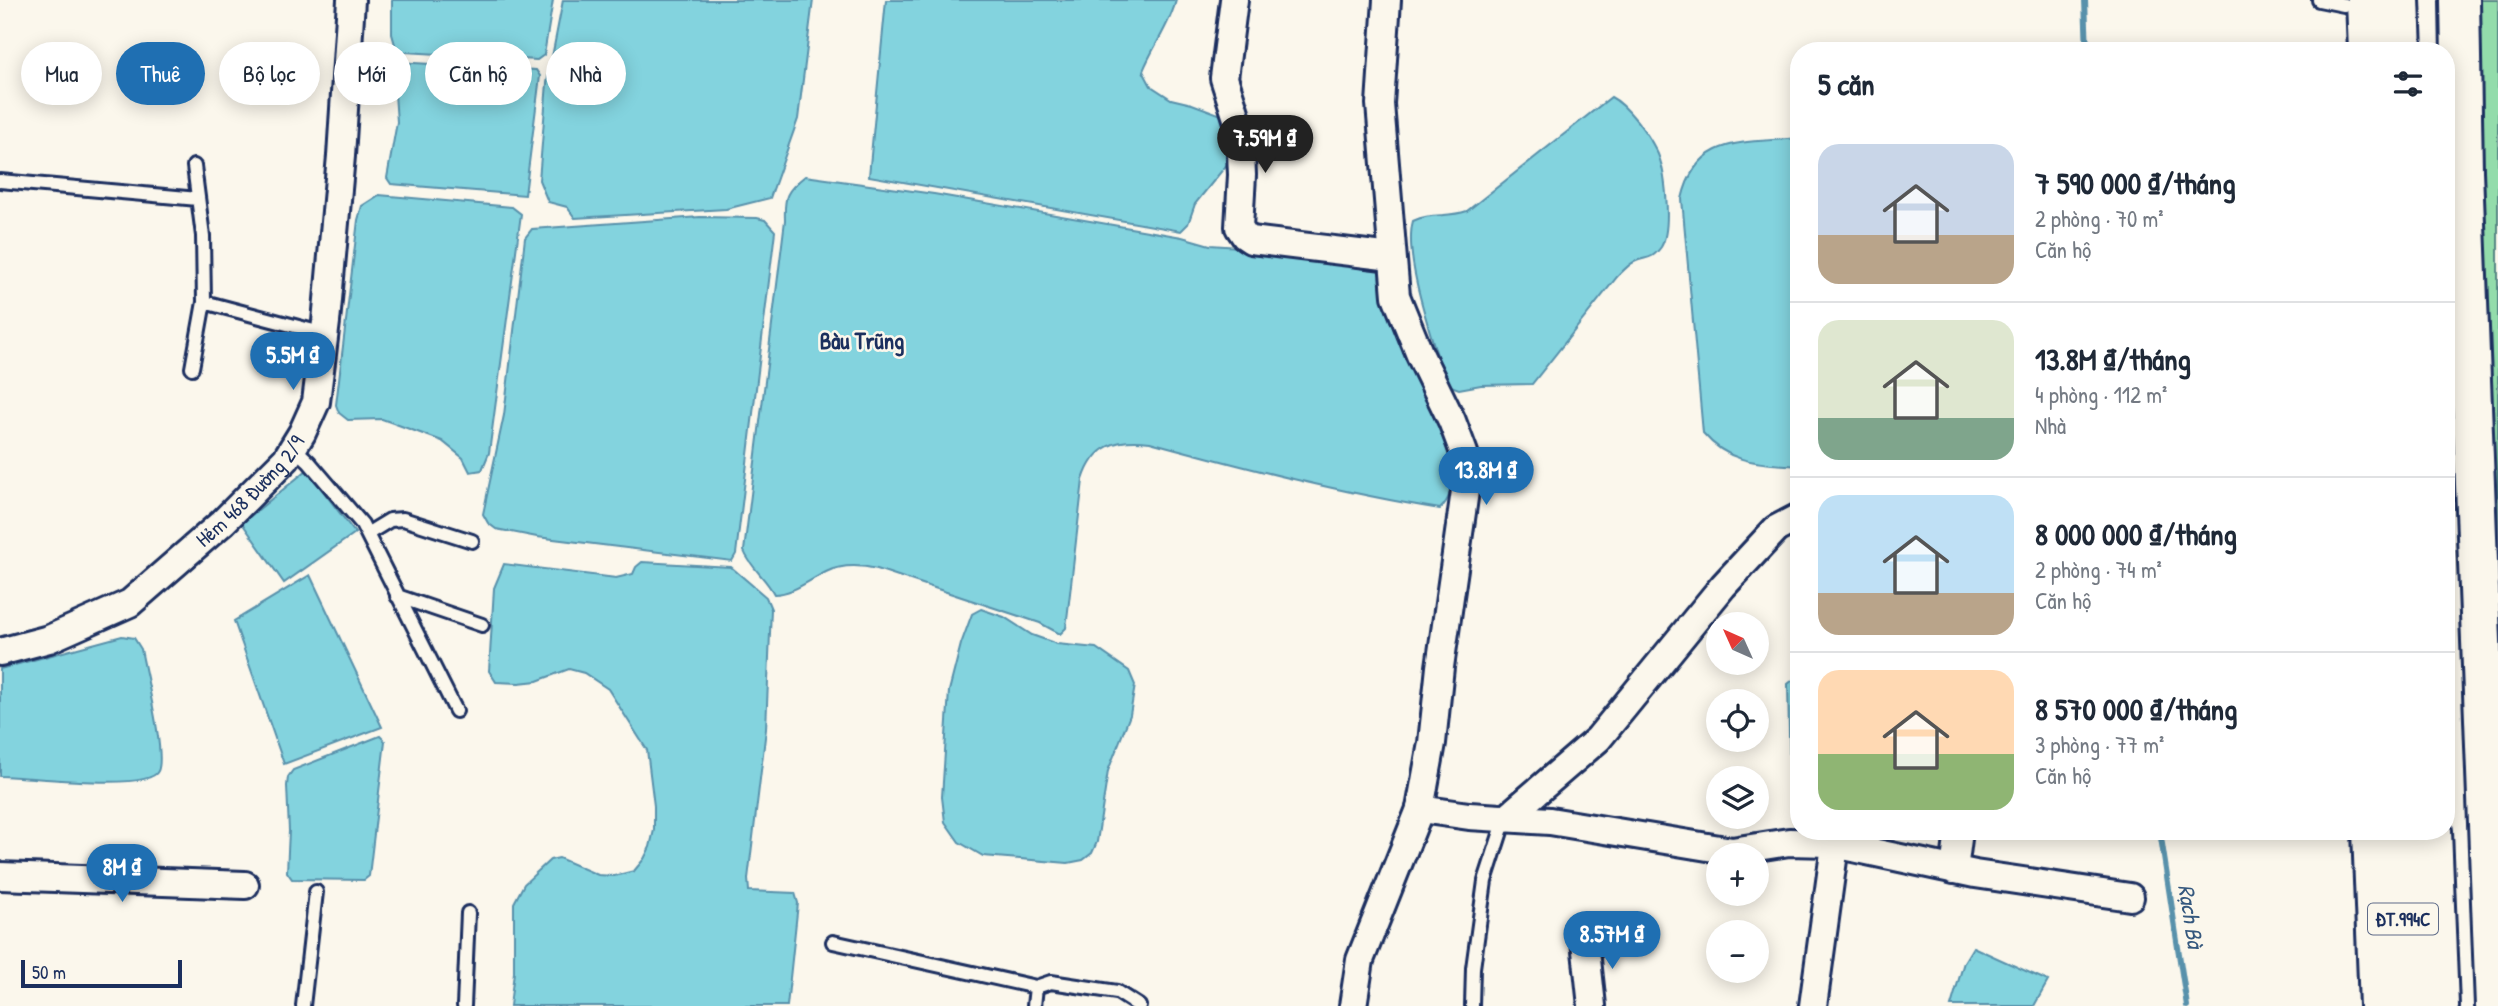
<!DOCTYPE html>
<html lang="vi">
<meta charset="utf-8">
<style>
:root{--surface:#fff;--page:#f2f2f3;--text:#1f2937;--muted:#747a83;--line:#e0e1e3;--accent:#1f6fb2}
body{margin:0;font-family:"Patrick Hand",sans-serif;background:var(--page);color:var(--text);height:100vh;display:flex;flex-direction:column;font-size:26px;white-space:nowrap}
*{box-sizing:border-box;margin:0}
p{font-size:23px;color:var(--muted)}
.icon{flex:none;width:38px;height:38px;fill:none;stroke:currentColor;stroke-width:2;stroke-linecap:round;stroke-linejoin:round}
.map{position:relative;flex:1;overflow:hidden}
.side{position:absolute;left:1790px;top:42px;width:665px;height:798px;display:flex;flex-direction:column;background:var(--surface);border-radius:28px;box-shadow:0 4px 18px #0003}
.side>*{flex:none}
.banner{position:absolute;left:21px;top:42px;width:665px;height:63px;display:flex;gap:14px}
.needle{width:46px;rotate:315deg}
.controls{position:absolute;left:1706px;top:612px;display:grid;gap:14px}
.controls a{display:grid;place-items:center;width:63px;height:63px;border-radius:50%;background:var(--surface);box-shadow:0 4px 18px #0003;font-size:35px}
.scale{position:absolute;left:21px;bottom:18px;width:161px;box-sizing:border-box;padding-left:7px;border:4px solid #1b2f5e;border-top:0;font-size:19px;line-height:24px;white-space:nowrap;color:#1b2f5e;-webkit-text-stroke:5px #fbf7ec;paint-order:stroke}
.price{position:absolute;translate:-50% -60px;padding:0 16px;border-radius:24px;background:var(--accent);color:#fff;font-size:23px;line-height:46px;filter:drop-shadow(0 2px 4px #0008)}
.price::after{content:'';position:absolute;left:50%;top:42px;width:21px;height:16px;margin-left:-10px;background:inherit;clip-path:polygon(0 0,100% 0,50% 100%)}
.price.current{background:#222;color:#fff}
ul{padding:0;list-style:none}
li{display:flex;align-items:center;gap:21px;height:175px;padding:0 28px}
li+li{border-top:2px solid var(--line)}
li span{display:grid;place-items:center;flex:none;width:196px;height:140px;border-radius:21px;color:#555}
li>.icon{margin-inline-start:auto}
span .icon{width:84px;height:84px;fill:#fffc;stroke-width:1}
li b{font-size:30px}
h2{display:flex;justify-content:space-between;align-items:center;height:84px;padding:0 28px;font-size:30px}
.tag{padding:0 24px;border-radius:32px;background:var(--surface);box-shadow:0 4px 18px #0003;font-size:24px;line-height:63px}
.tag.current{background:var(--accent);color:#fff}
.map>svg:first-child{display:block}
.green{fill:#93dcab;stroke:#578684;stroke-width:2}
.water{fill:#83d3de;stroke:#5991ab;stroke-width:2}
.lines{fill:none;stroke-linecap:round;stroke-linejoin:round}
.stream{stroke:#5991ab;stroke-width:6}
.service-casing{stroke:#1b2f5e;stroke-width:18}
.minor-casing{stroke:#1b2f5e;stroke-width:32}
.primary-casing{stroke:#1b2f5e;stroke-width:44}
.service{stroke:#fbf7ec;stroke-width:12}
.minor{stroke:#fbf7ec;stroke-width:26}
.primary{stroke:#fbf7ec;stroke-width:38}
.labels{text-anchor:middle;stroke-width:5;stroke-linejoin:round;paint-order:stroke}
.shield{fill:#fbf7ec;stroke:#5e6b89;stroke-width:2}
.shield-label{font-size:19px;font-weight:bold;fill:#1b2f5e}
.street-label{font-size:21px;fill:#1b2f5e;stroke:#fbf7ec}
.neighbourhood-label{font-size:23px;font-weight:bold;fill:#1b2f5e;stroke:#fbf7ec}
.water-label{font-size:23px;font-style:italic;fill:#35587e;stroke:#fbf7ec}
</style>
<div class="map">
<svg width="2498" height="1006" viewBox="0 0 2498 1006">
<rect width="100%" height="100%" fill="#fbf7ec"/>
<filter id="ink" filterUnits="userSpaceOnUse"><feTurbulence type="fractalNoise" baseFrequency=".0143" numOctaves="2"/><feDisplacementMap in="SourceGraphic" scale="14" xChannelSelector="R" yChannelSelector="G"/><feConvolveMatrix kernelMatrix="1 2 1 2 8 2 1 2 1" color-interpolation-filters="sRGB"/></filter>
<g filter="url(#ink)">
<!-- green -->
<path class="green" d="M2468 0H2498V786Z"/>
<!-- water -->
<path class="water" d="M392 0H553L544 55 537 60 405 52 396 48 392 34Z
M563 0H813L798 119 770 198 726 209 575 218 567 207 548 202 539 180 547 83Z
M886 0H1176C1171 23 1152 48 1143 71L1151 86 1171 99 1192 104 1219 114 1230 124 1231 152 1228 163 1195 204 1188 224 1181 231 869 176Z
M396 62 536 70 540 76 525 195 391 184 387 178 397 122 395 94 391 72Z
M1611 97C1627 105 1648 134 1656 150 1666 169 1672 229 1661 247 1651 261 1647 256 1634 262 1628 265 1622 272 1617 277L1532 384 1481 385 1459 389 1448 385 1443 375C1432 337 1403 257 1413 221 1431 212 1447 218 1467 211Z
M1799 138V466C1761 463 1730 465 1703 433L1682 199C1697 134 1744 144 1799 138Z
M805 176 934 194 1182 237 1210 245 1325 253 1380 267C1388 292 1391 320 1401 345 1415 385 1478 474 1440 509 1342 493 1246 468 1150 442 1116 438 1094 445 1083 480L1066 628 1060 634 1040 623 877 569C860 565 843 564 826 572 809 580 793 594 774 594 766 578 750 567 744 551L785 220C784 196 786 191 805 176Z
M379 195 512 207 521 214 489 453 482 470 470 472 463 458 442 441 382 419 348 420 339 413 336 405 358 220 362 206Z
M700 217 757 218 765 220 775 231 736 554 732 561 537 537 496 529 488 523 483 514 504 415 525 238 532 229Z
M307 470 355 533 284 583 242 523Z
M642 562 731 567 766 597 771 609 766 729 748 879 749 891 795 893 798 903 787 1006H510L514 972V903L524 884 550 860 559 858 598 875 614 876 634 871 644 859 650 847 654 830V806L647 750 608 689 584 673 569 669 537 681 519 683 496 682 489 671 494 588 504 564 616 578 633 574 636 567Z
M310 575 382 727 284 764 234 621Z
M981 609 1004 617 1032 635 1057 644 1096 648 1129 671 1135 685 1130 715 1108 771 1097 842 1092 853 1083 860 1068 863 983 856 959 842 945 822 942 797 949 691 961 644 972 614Z
M122 636 134 638 141 649C145 672 166 754 158 771 150 792 24 776 0 776V669Z
M1799 675V785L1790 782 1788 684Z
M380 736 385 741 369 876 364 880 292 879 287 872 289 831 287 786 288 777 293 770Z
M1973 947 2048 981 2034 1006H1951L1964 962Z"/>
<g class="lines">
<!-- stream -->
<path class="stream" d="M2085 0 2087 51
M2160 831 2187 1006"/>
<!-- service casing -->
<g class="service-casing">
<path id="service" d="M2319 0 2344 5
M0 181 198 199
M204 302 325 334
M192 368 204 302 203 236 194 166
M293 447 309 462 362 524 456 711
M367 534 390 520 403 519 472 541
M397 596 482 625
M833 942 1036 987 1051 982 1117 992 1139 1006
M303 1006 316 892
M464 1006 468 913
M1034 1006 1036 987
M1472 1006 1473 968 1485 881 1505 819"/>
</g>
<!-- minor casing -->
<g class="minor-casing">
<g id="minor">
<path d="M1234 0 1224 78 1240 128 1242 175 1239 227 1245 236 1251 240 1392 257"/>
<path id="s1" d="M0 652 49 639 130 603 223 522 286 459 302 433 316 402 326 322 341 156 351 0"/>
<path d="M1420 809 1469 816 1550 821 1732 851 1789 842 1830 843 1975 874 2130 897"/>
<path d="M1505 819 1598 739 1723 586 1776 529 1799 517"/>
<path d="M1954 870 1959 831"/>
<path d="M0 876 245 885"/>
<path d="M1585 941 1592 1006"/>
<path d="M1353 1006 1360 960 1420 809 1432 743 1440 667 1468 470 1464 453 1452 421 1420 355 1396 296 1380 104 1387 0"/>
<path d="M1813 1006 1835 845"/>
</g>
</g>
<!-- primary casing -->
<g class="primary-casing">
<path id="primary" d="M2366 0 2368 51
M2400 0 2402 51
M2460 0 2463 171 2495 1006
M2372 831 2379 1006
M2399 831 2406 1006
M2432 831 2439 1006"/>
</g>
<!-- service -->
<use href="#service" class="service"/>
<!-- minor -->
<use href="#minor" class="minor"/>
<!-- primary -->
<use href="#primary" class="primary"/>
</g>
</g>
<g class="labels">
<!-- shield labels -->
<rect class="shield" x="2368" y="903.5" width="70" height="31" rx="5"/>
<g class="shield-label">
<text x="2403" y="926">ĐT.994C</text>
</g>
<!-- street labels -->
<g class="street-label">
<text dy="7" stroke="none"><textPath href="#s1" startOffset="304">Hẻm 468 Đường 2/9</textPath></text>
</g>
<!-- neighbourhood labels -->
<g class="neighbourhood-label">
<text x="862" y="349">Bàu Trũng</text>
</g>
<!-- water labels -->
<g class="water-label">
<text transform="translate(2191 916) rotate(81)" y="8">Rạch Bà</text>
</g>
</g>
</svg>
<div class="controls">
<a><svg class="needle" viewBox="-14 -14 28 28"><path d="M0-13l5 13h-10z" fill="#e53935"/><path d="M0 13l5-13h-10z" fill="#747a83"/></svg></a>
<a><svg class="icon" aria-label="locate" viewBox="0 0 24 24"><circle cx="12" cy="12" r="6"/><path d="M12 2v4M12 18v4M2 12h4M18 12h4"/></svg></a>
<a><svg class="icon" aria-label="layers" viewBox="0 0 24 24"><path d="M12 4l9 5-9 5-9-5zM3 14l9 5 9-5"/></svg></a>
<a>+</a>
<a>−</a>
</div>
<div class="scale">50 m</div>
<b class="price current" style="left:1265px;top:175px">7.59M ₫</b>
<b class="price" style="left:293px;top:392px">5.5M ₫</b>
<b class="price" style="left:1486px;top:507px">13.8M ₫</b>
<b class="price" style="left:122px;top:904px">8M ₫</b>
<b class="price" style="left:1612px;top:971px">8.57M ₫</b>
<div class="banner">
<a class="tag">Mua</a>
<a class="tag current">Thuê</a>
<a class="tag">Bộ lọc</a>
<a class="tag">Mới</a>
<a class="tag">Căn hộ</a>
<a class="tag">Nhà</a>
</div>
<section class="side">
<h2>5 căn<svg class="icon" aria-label="filters" viewBox="0 0 24 24"><path d="M4 7h16M4 17h16"/><circle cx="9" cy="7" r="2"/><circle cx="15" cy="17" r="2"/></svg></h2>
<ul>
<li><span style="background:linear-gradient(#c9d6e8 65%,#b9a48a 0)"><svg class="icon" aria-label="home" viewBox="0 0 24 24"><path d="M3 11l9-7 9 7M6 9v11h12V9"/></svg></span><div><b>7 590 000 ₫/tháng</b><p>2 phòng · 70 m²</p><p>Căn hộ</p></div></li>
<li><span style="background:linear-gradient(#dfe7d0 70%,#7fa58c 0)"><svg class="icon" aria-label="home" viewBox="0 0 24 24"><path d="M3 11l9-7 9 7M6 9v11h12V9"/></svg></span><div><b>13.8M ₫/tháng</b><p>4 phòng · 112 m²</p><p>Nhà</p></div></li>
<li><span style="background:linear-gradient(#bfe0f5 70%,#b9a48a 0)"><svg class="icon" aria-label="home" viewBox="0 0 24 24"><path d="M3 11l9-7 9 7M6 9v11h12V9"/></svg></span><div><b>8 000 000 ₫/tháng</b><p>2 phòng · 74 m²</p><p>Căn hộ</p></div></li>
<li><span style="background:linear-gradient(#ffd9b3 60%,#8fb573 0)"><svg class="icon" aria-label="home" viewBox="0 0 24 24"><path d="M3 11l9-7 9 7M6 9v11h12V9"/></svg></span><div><b>8 570 000 ₫/tháng</b><p>3 phòng · 77 m²</p><p>Căn hộ</p></div></li>
</ul>
</section>
</div>
